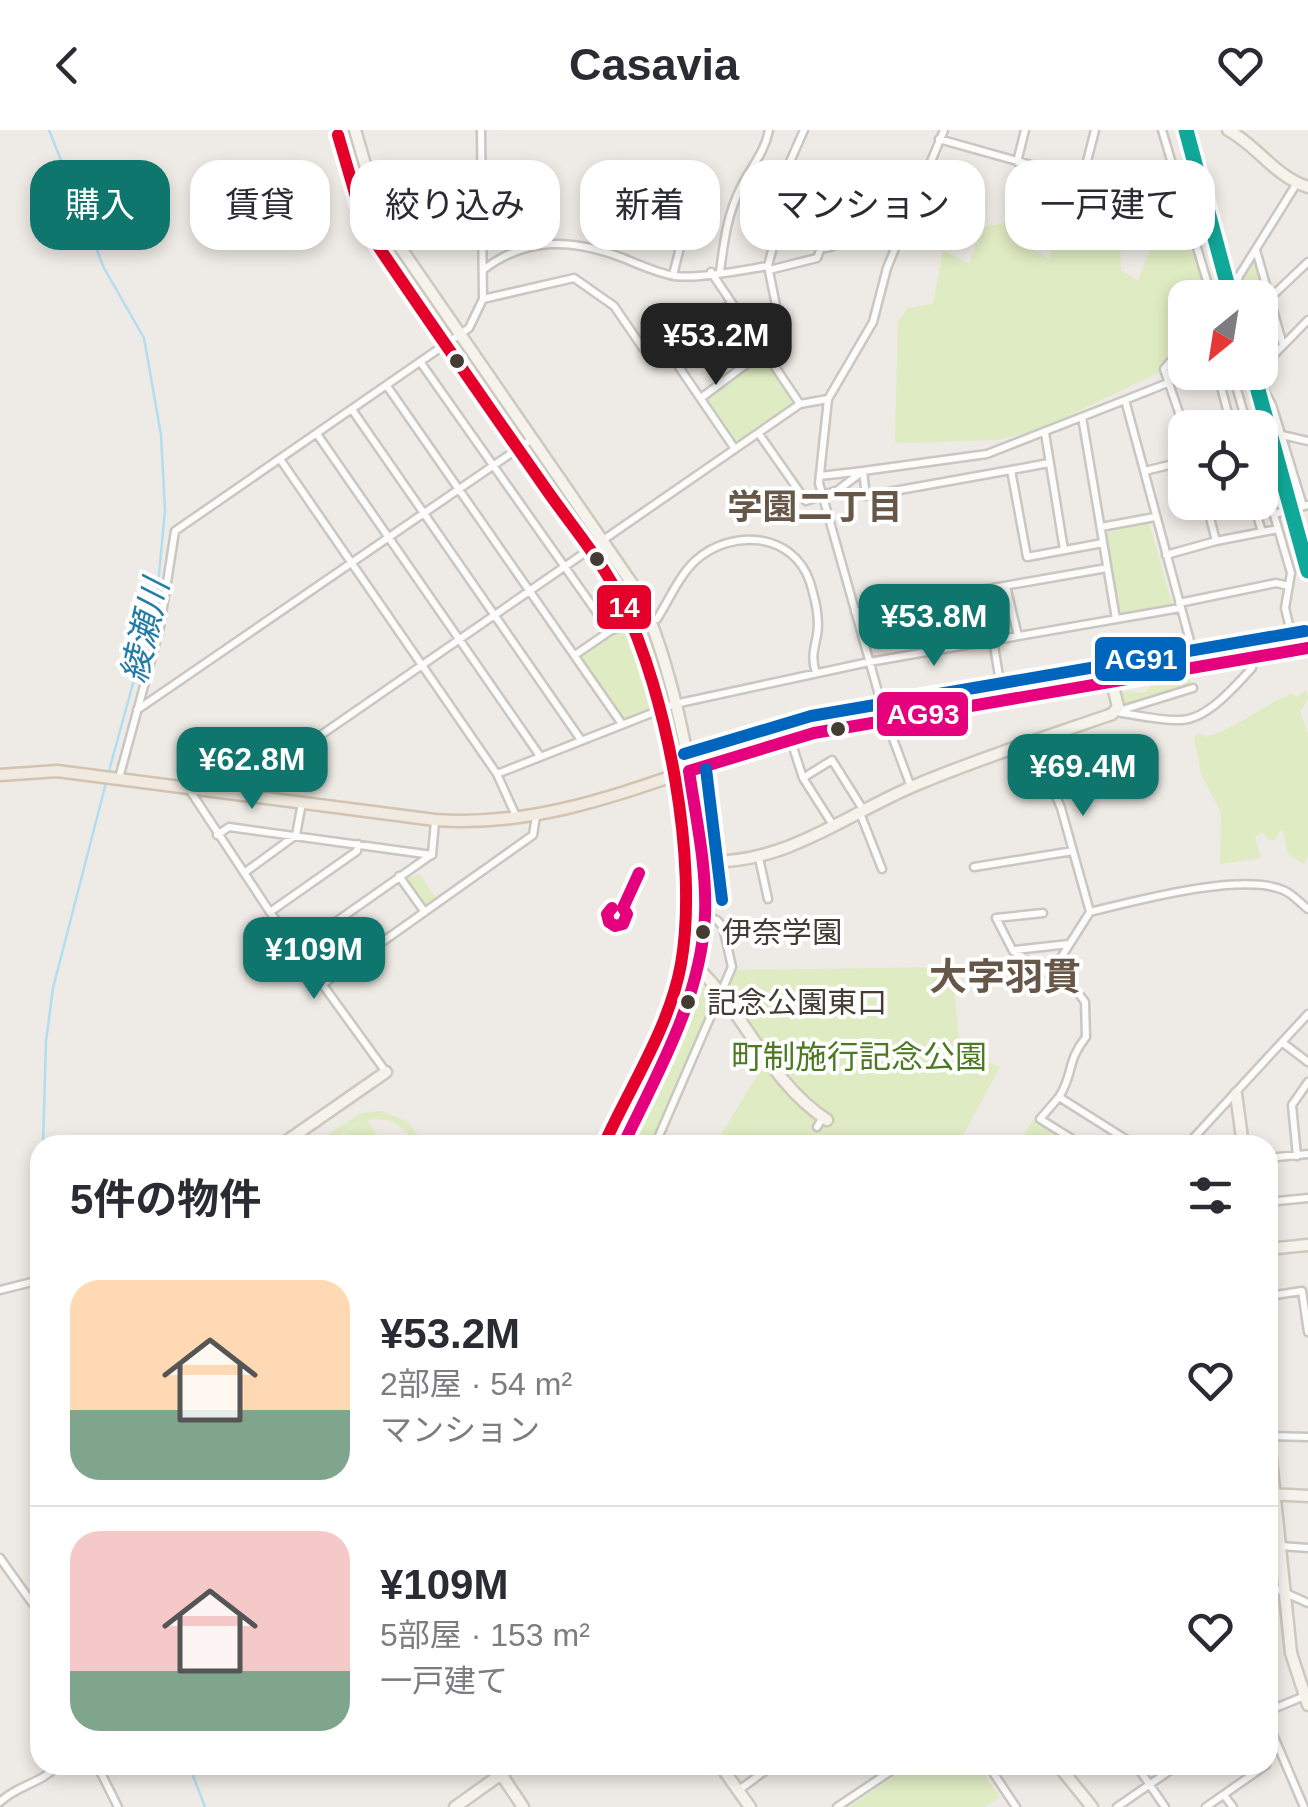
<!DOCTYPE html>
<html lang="ja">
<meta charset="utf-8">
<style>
:root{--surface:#fff;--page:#f2f2f3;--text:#2b2b33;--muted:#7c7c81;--line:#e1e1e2;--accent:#0f766e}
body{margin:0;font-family:Helvetica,"Noto Sans JP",sans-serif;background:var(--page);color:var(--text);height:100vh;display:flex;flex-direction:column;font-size:38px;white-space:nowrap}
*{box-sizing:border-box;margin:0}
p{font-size:32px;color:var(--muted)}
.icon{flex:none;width:55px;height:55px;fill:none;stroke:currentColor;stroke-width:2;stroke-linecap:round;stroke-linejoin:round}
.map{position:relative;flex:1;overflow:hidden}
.drawer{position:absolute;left:30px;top:1005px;width:1248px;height:640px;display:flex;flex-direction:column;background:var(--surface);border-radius:30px;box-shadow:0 5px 15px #0003}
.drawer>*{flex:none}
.guide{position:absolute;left:30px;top:30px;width:1250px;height:90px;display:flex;gap:20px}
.needle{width:65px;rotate:210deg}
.fabs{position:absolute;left:1168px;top:150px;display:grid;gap:20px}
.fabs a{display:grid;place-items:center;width:110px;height:110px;border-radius:20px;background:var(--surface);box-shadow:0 5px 15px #0003;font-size:50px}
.price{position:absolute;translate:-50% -85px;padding:0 22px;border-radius:20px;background:var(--accent);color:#fff;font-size:32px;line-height:65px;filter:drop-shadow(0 2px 5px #0008)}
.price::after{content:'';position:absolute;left:50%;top:60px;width:30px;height:22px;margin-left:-15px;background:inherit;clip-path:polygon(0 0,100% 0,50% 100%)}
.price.active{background:#222;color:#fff}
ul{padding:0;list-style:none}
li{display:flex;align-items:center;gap:30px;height:250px;padding:0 40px}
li+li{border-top:2px solid var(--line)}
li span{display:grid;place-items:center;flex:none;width:280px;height:200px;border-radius:30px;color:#555}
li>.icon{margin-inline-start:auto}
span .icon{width:120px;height:120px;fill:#fffc;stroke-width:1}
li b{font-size:42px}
h2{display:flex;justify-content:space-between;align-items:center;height:120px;padding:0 40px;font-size:42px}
.tag{padding:0 35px;border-radius:30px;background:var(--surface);box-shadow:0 5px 15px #0003;font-size:35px;line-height:90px}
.tag.active{background:var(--accent);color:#fff}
header{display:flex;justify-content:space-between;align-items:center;height:130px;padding:0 40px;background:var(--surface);font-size:45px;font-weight:700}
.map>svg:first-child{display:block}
.green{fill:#dfebc2}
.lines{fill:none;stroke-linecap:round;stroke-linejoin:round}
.stream{stroke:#b1def0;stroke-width:2.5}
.street-casing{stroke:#cac6c1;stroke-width:11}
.secondary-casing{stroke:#cfc8bc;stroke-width:15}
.primary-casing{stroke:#d2c4b1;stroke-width:15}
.street{stroke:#fcfcfb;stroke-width:6}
.secondary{stroke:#f6f2ec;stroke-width:10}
.primary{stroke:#f0eae1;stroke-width:10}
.bus-1-casing{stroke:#fff;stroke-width:20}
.bus-2-casing{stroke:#fff;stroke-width:20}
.bus-3-casing{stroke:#fff;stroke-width:20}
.bus-1{stroke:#e5007d;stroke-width:12}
.bus-2{stroke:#e4002b;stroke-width:12}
.bus-3{stroke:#0065bd;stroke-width:12}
.rail-1-casing{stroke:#fff;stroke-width:22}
.rail-1{stroke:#10a899;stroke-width:15}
.bus-dot{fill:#443b32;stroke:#fff;stroke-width:4}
.labels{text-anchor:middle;stroke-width:8;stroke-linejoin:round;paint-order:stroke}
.bus-label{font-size:30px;fill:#443b32;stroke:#fff;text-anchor:start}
.park-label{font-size:32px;fill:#4c7921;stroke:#fff}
.neighbourhood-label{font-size:35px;font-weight:bold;fill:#675748;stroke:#fff}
.water-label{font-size:35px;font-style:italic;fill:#227da6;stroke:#fff}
.quarter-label{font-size:38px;font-weight:bold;fill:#675748;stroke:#fff}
.line-badge{stroke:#fff;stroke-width:4}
.badge-label{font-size:28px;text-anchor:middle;font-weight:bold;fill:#fff}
</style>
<header><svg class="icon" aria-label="back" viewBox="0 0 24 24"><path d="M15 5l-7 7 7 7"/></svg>Casavia<svg class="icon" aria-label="heart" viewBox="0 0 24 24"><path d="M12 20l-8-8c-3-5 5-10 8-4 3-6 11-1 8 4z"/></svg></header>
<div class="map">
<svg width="1308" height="1677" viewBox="0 0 1308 1677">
<rect width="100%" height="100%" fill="#eeeae5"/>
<!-- green -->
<path class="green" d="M1062 88 1083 89 1093 109 1120 111 1121 140 1138 151 1155 106 1195 110 1206 167 1185 168V230L1039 300 997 310 895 313 898 191 908 178 933 174 943 120 969 134 982 97 1027 89V116L1049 129Z
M1253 130 1258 131 1280 212 1260 236V168H1236Z
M760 228H764L794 272 737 314 705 270Z
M1149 392 1172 474 1124 483 1119 480 1105 403Z
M642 491 655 520 665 571 663 575 626 590 580 528 612 502Z
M1190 550 1192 556 1124 577 1122 565 1125 561 1144 563 1150 557Z
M1306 560 1308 569 1300 581 1308 604V726L1303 734 1288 724 1283 700 1279 701 1275 710 1268 709 1262 703 1255 706 1261 728 1220 734 1221 682 1201 644 1194 606 1199 603 1205 607C1237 599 1261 576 1291 564L1297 567Z
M419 744 437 769 426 776 405 749Z
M952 837 960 920 1000 937 963 1005 984 1015 1020 1010 1033 990 1072 1015H715L769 926 727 861 737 840Z
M702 857H709L715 867 652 1015H633Z
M381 981 407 991 425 1015H415C405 995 388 986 367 990L384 1015H330L363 990 326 1015H312L361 983Z
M911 1635H978L1000 1667 985 1677H849Z"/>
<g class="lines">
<!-- stream -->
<path class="stream" d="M49 0 104 138 144 208 161 305 165 380 157 466 109 641
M43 1015 46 911 53 858 107 649
M189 1635 205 1677"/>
<!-- street casing -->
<g class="street-casing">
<path id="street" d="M1162 0 1212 168
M1188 0 1233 168
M939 9 1184 78
M1017 32 1025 0
M1082 51 1095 0
M1256 120 1283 215
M483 140C527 106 574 109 623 128 640 135 657 143 675 146 699 149 743 140 768 136
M769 140 817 128 821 118C847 120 854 85 863 65L911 83
M711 142 800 274
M720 142C724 111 727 85 741 57 751 37 765 22 769 0
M673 145 686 94 700 64
M1234 165 1239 146 1297 53
M1271 167 1308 132
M483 169 574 148 614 176 649 227 732 173
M782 205 768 136 775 109 773 70 804 0
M666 218 735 319
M1185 228 1170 232 1164 239 1185 300
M421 233 610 501
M1260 239 1308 190
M1217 242 1232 298
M1232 242 1248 298
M1254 242 1272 275 1303 376
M387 256 622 594
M701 268 764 221
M1125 270 1170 252
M353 281 581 610
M1082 287 1116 489
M1045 303 1064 420
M317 304 540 626
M759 304 806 371 838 360 863 341 987 324 1125 270 1197 537
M1282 305 1308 311
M280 329 497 644 516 686
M1260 337 1291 443 1285 478 1295 519
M1011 340 1049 333
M1145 341 1185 331
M820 346 863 341 866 366 1011 340 1027 427 1103 413
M1206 372 1216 411
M1253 372 1262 402
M1274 384 1308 375
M1101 397 1155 387
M1166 425 1216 411 1278 399
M1006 456 1018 506
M1179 473 1276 453 1289 456
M855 482 1107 438
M657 489C669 470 679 446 695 431 731 398 793 402 810 452 815 469 820 488 817 505 814 521 811 527 816 543
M993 510 1003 570
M575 525 610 501 647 485
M137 580 532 309
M1122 580 1193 558
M1116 582C1137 585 1160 591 1181 590 1208 589 1235 556 1252 538L1251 528
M790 608 803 648
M1033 612 1061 678 1090 782
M497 644 675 574 869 532 1180 478
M119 648 160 497 175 401 469 198 483 169 481 0
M911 657 886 590 819 353 828 269 873 192 887 138 944 0
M189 659 270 782 386 942
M246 665 250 654 800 274 828 269
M860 683 882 739
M833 695 803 648 832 630 864 681
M217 705 229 697 432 725
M432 725 435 691
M759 728 768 769
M974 737 1073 721
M244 743 296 705 302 673
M399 746 424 781
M270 782 357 721 358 714
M1043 783 996 788 1013 821 1079 864 1085 872 1086 907C1066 932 1074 944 1059 967
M297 819 431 725
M1015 820 1069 814
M1050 845 1090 782C1135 771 1241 742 1283 760 1293 764 1300 773 1308 779
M323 854 533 705 536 686
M1283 913 1308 932
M817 997 823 987
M655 1015 732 837 723 797 717 790 705 786
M1082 1015 1040 989 1059 967 1135 1015
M1187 1015 1308 884
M1297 1026 1292 975 1308 952
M1268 1028 1308 1024
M1268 1072 1308 1068
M0 1160 40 1150
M1268 1166 1302 1161 1308 1202
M1269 1306 1308 1307
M1281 1416 1308 1418
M0 1428 40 1484
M1268 1455 1308 1473
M1268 1581 1307 1565
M1268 1593 1304 1677
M97 1635 118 1677
M988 1635 1016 1677
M1136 1635 1165 1677
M739 1660 773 1635
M1224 1665 1233 1677
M0 1672C17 1655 41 1654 58 1635
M837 1677 900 1635
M1117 1677 1178 1635
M1206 1677 1266 1635"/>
</g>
<!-- secondary casing -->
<g class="secondary-casing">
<path id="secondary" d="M355 0 376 72 389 101 635 458C679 536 718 751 698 839 684 900 649 958 623 1015
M1228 0C1258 16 1274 46 1308 57
M701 731C783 737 844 685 916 655 980 628 1046 607 1112 584L1118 577 1112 552
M698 838C746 885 769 952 827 990
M1236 964 1243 1015
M281 1015 386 942
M1268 1119 1308 1115
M1268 1301 1291 1523 1308 1575
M1268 1364 1308 1366
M495 1635 523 1677
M720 1635 750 1677
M1058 1635 1092 1677
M455 1677 514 1635"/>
</g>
<!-- primary casing -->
<g class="primary-casing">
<path id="primary" d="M0 645 57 641 435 690C574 700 683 632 814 603L1308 518"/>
</g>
<!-- street -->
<use href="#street" class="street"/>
<!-- secondary -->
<use href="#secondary" class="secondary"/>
<!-- primary -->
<use href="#primary" class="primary"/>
<!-- bus-1 casing -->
<g class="bus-1-casing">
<path id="bus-1" d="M689 641 814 603 1308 518
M612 778 607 784 609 792 615 796 623 794 627 784 623 778 639 743
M623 1015C658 942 701 868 705 786 707 737 696 689 689 641"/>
</g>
<!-- bus-2 casing -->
<g class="bus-2-casing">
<path id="bus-2" d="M338 5 359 77 374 110C430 193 488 276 546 359 571 395 603 432 622 472 667 564 699 732 681 834 670 895 633 952 607 1008"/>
</g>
<!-- bus-3 casing -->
<g class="bus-3-casing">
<path id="bus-3" d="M684 624 811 586 1305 501
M706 639 722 770"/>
</g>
<!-- bus-1 -->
<use href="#bus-1" class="bus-1"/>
<!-- bus-2 -->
<use href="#bus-2" class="bus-2"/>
<!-- bus-3 -->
<use href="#bus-3" class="bus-3"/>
<!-- rail-1 casing -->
<g class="rail-1-casing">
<path id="rail-1" d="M1186 0 1231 168
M1253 242 1308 441"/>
</g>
<!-- rail-1 -->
<use href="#rail-1" class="rail-1"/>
</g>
<!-- markers -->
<g class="bus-dot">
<circle cx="457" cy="231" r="9"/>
<circle cx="597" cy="429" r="9"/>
<circle cx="838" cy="599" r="9"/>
<circle cx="703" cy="802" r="9"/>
<circle cx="688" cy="872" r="9"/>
</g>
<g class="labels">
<!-- bus labels -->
<g class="bus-label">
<text x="722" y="813">伊奈学園</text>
<text x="707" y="883">記念公園東口</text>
</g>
<!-- park labels -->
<g class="park-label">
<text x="859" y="938">町制施行記念公園</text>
</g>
<!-- neighbourhood labels -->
<g class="neighbourhood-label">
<text x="815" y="389">学園二丁目</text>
</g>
<!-- water labels -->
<g class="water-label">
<text transform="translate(145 501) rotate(-77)" y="12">綾瀬川</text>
</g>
<!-- quarter labels -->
<g class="quarter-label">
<text x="1005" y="860">大字羽貫</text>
</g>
</g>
<g class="line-badge">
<rect x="595" y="453" width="58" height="48" rx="10" fill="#e4002b"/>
<rect x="1093" y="505" width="95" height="48" rx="10" fill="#0065bd"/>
<rect x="875" y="560" width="95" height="48" rx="10" fill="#e5007d"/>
</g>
<g class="badge-label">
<text x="624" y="487">14</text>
<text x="1141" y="539">AG91</text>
<text x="923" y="594">AG93</text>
</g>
</svg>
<div class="fabs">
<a><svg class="needle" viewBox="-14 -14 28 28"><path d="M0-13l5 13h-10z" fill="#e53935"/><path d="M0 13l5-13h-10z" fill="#7c7c81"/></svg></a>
<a><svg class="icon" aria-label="locate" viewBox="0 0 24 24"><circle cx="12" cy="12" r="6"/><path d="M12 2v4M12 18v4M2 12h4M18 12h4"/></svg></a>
</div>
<b class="price active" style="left:716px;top:258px">¥53.2M</b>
<b class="price" style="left:934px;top:539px">¥53.8M</b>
<b class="price" style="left:252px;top:682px">¥62.8M</b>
<b class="price" style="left:1083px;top:689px">¥69.4M</b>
<b class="price" style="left:314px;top:872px">¥109M</b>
<div class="guide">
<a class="tag active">購入</a>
<a class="tag">賃貸</a>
<a class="tag">絞り込み</a>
<a class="tag">新着</a>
<a class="tag">マンション</a>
<a class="tag">一戸建て</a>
</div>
<section class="drawer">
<h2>5件の物件<svg class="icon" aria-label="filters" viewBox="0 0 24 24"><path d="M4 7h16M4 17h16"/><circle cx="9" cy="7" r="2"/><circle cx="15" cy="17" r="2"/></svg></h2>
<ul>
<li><span style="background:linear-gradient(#ffd9b3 65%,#7fa58c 0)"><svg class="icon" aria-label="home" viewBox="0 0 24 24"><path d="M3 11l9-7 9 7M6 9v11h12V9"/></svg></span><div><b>¥53.2M</b><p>2部屋 · 54 m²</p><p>マンション</p></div><svg class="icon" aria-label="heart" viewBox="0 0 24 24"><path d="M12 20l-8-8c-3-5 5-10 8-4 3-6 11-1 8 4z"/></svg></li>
<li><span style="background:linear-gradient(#f6c9c9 70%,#7fa58c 0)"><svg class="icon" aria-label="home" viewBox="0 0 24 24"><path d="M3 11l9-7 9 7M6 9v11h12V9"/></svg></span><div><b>¥109M</b><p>5部屋 · 153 m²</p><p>一戸建て</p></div><svg class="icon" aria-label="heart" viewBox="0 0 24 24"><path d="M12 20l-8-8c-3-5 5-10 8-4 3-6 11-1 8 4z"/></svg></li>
</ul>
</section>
</div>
